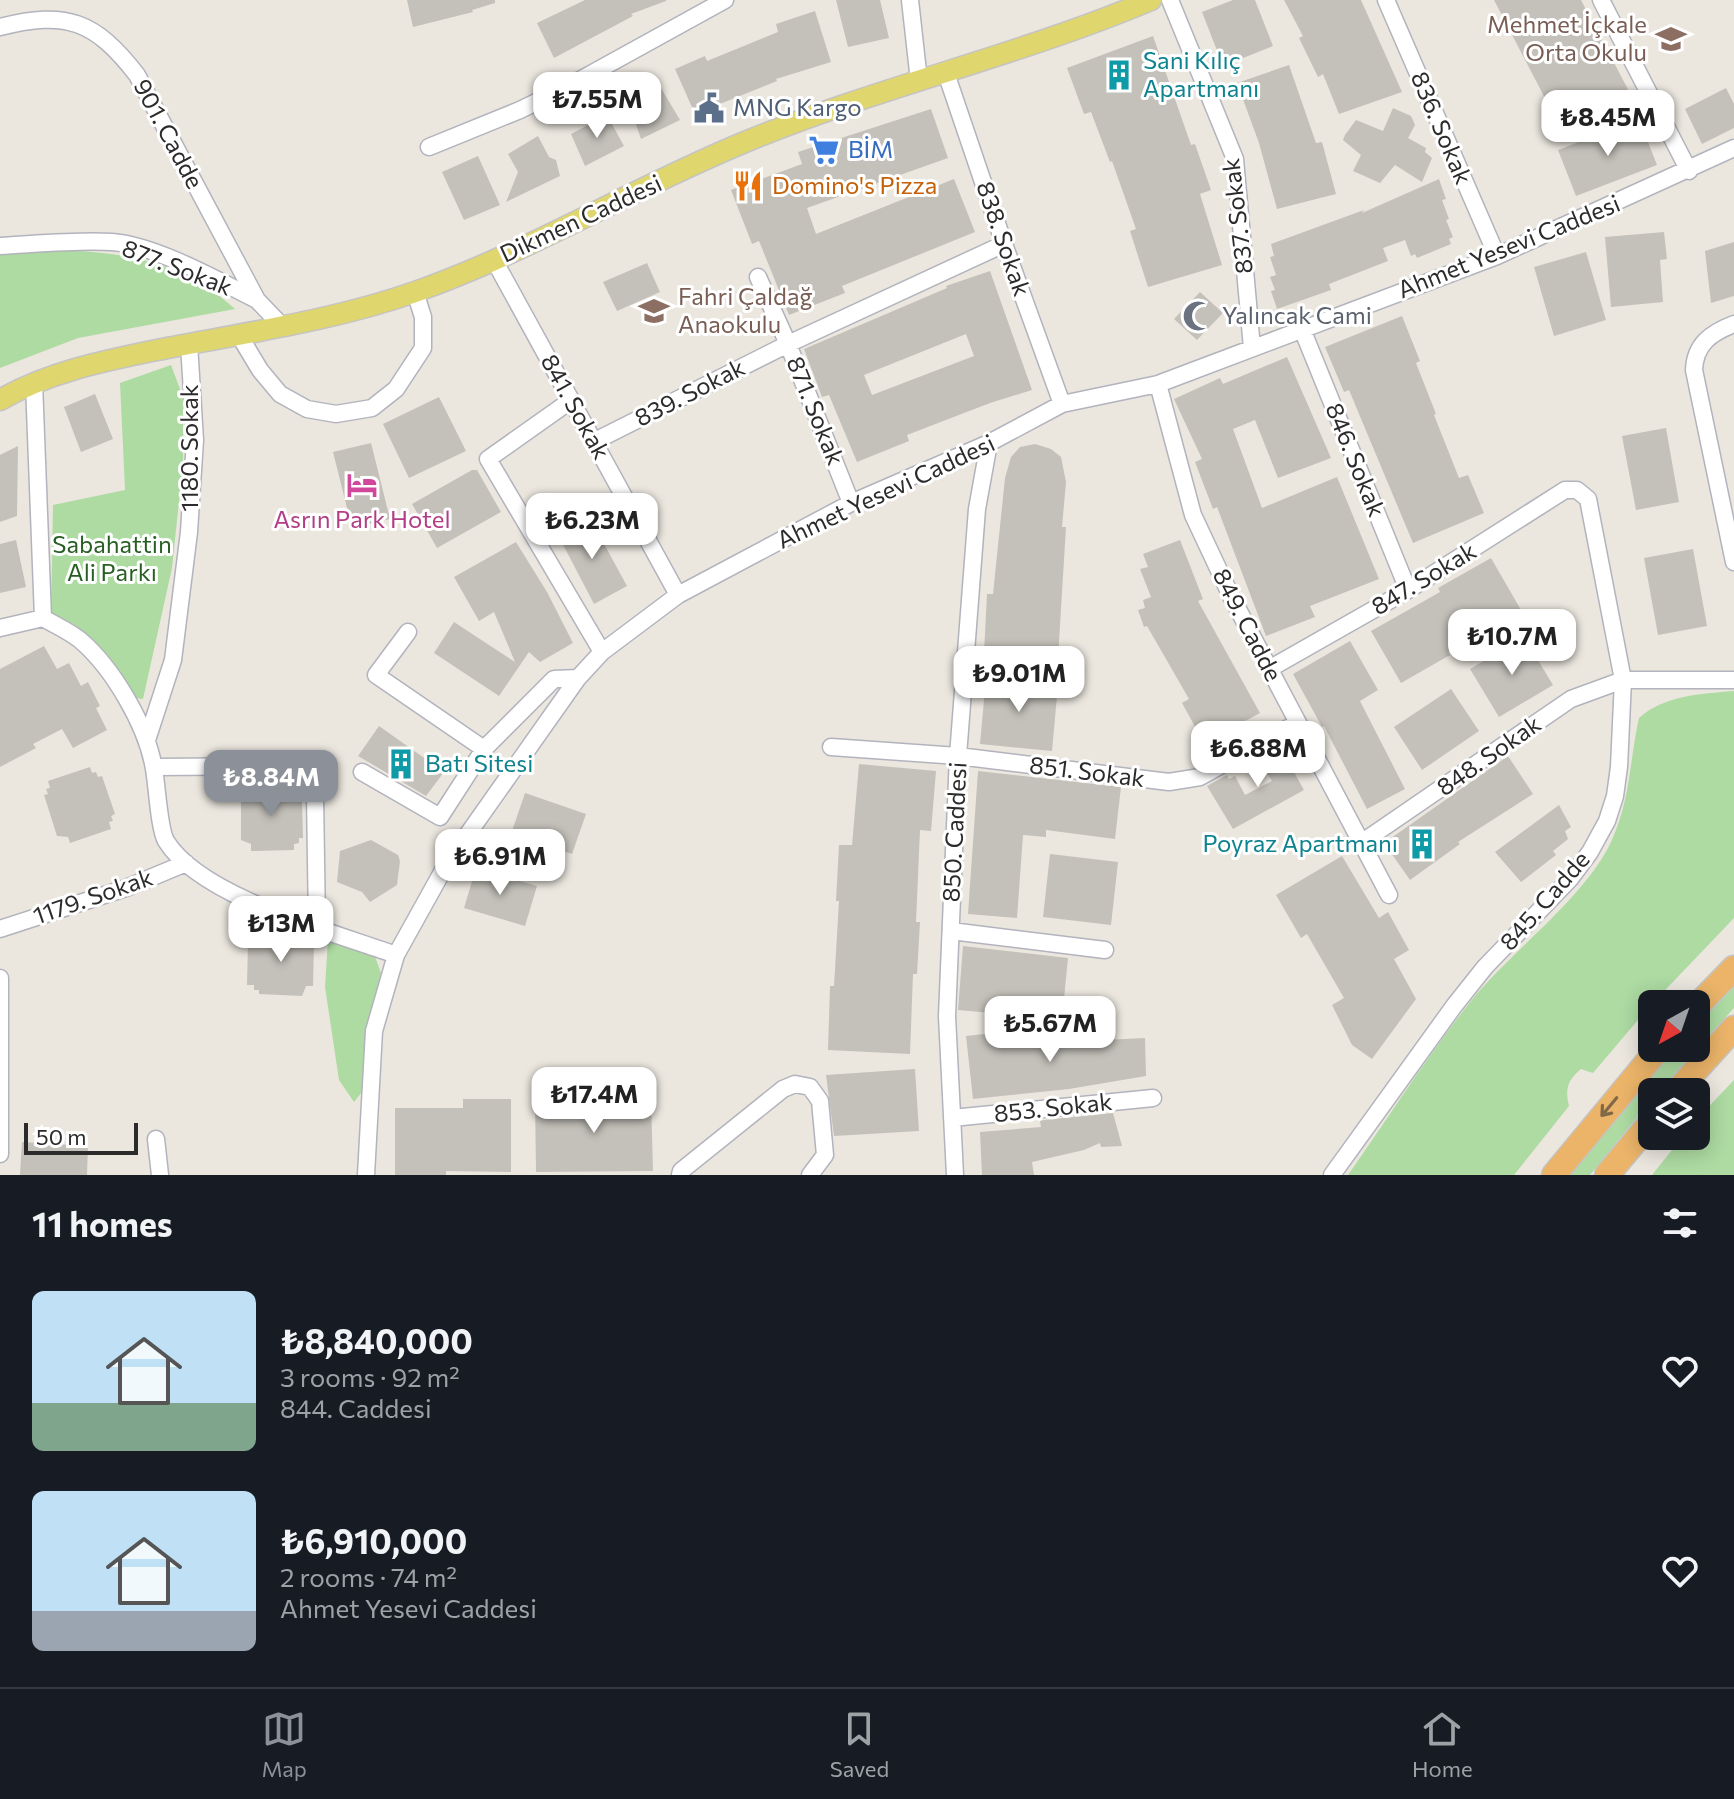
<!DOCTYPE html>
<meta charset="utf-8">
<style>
:root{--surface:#171b24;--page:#242831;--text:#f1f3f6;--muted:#9ea1a6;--line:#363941;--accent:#8c9099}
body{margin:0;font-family:Commissioner,sans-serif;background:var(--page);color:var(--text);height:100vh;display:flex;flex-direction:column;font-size:30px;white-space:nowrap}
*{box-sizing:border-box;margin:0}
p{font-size:26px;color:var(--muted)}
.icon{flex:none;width:44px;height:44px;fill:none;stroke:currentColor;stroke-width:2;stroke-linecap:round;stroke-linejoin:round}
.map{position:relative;height:1175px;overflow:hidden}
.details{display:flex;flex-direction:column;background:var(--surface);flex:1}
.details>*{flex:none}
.needle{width:52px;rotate:220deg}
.controls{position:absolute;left:1638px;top:990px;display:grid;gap:16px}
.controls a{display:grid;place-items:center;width:72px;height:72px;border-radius:12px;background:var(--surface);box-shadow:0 4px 20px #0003;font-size:40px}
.scale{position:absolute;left:24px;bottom:20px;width:114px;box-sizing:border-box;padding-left:8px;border:4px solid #2b2b2b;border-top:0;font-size:22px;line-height:28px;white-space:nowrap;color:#2b2b2b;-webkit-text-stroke:6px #fff;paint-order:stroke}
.price{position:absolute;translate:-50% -68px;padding:0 18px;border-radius:16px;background:#fff;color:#222;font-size:26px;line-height:52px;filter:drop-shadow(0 2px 4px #0008)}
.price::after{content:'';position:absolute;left:50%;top:48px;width:24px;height:18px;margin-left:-12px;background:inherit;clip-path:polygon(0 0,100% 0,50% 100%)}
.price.active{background:var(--accent);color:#fff}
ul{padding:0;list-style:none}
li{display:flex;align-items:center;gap:24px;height:200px;padding:0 32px}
li span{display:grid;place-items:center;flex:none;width:224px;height:160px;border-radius:12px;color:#555}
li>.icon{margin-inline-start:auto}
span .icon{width:96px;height:96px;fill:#fffc;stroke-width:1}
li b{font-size:34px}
h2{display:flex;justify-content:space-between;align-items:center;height:96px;padding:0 32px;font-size:34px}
.dock{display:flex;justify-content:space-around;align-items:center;height:112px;border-top:2px solid var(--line);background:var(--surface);font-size:22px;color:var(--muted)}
.dock a{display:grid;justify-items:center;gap:4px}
.dock .active{color:var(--accent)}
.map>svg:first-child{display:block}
.green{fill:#addba2}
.building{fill:#c4c1ba;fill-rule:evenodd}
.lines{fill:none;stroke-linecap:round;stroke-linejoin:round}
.minor-casing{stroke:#b2b3bd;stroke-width:19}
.major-casing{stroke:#c4c4c4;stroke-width:23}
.highway-casing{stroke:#c4c4c4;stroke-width:27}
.minor{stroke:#fff;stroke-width:16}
.major{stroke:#e0d66e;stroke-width:20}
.highway{stroke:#ebb469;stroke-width:24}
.oneway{stroke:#816947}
.labels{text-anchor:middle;stroke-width:6;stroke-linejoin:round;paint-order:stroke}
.education-label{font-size:24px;fill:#785e54;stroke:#fff;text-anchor:end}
.culture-label{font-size:24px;fill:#0d838f;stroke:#fff;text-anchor:start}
.service-label{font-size:24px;fill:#4e5e75;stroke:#fff;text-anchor:start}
.street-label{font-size:24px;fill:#2b2b2b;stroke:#fff}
.shop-label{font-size:24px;fill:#366cbe;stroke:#fff;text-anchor:start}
.food-label{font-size:24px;fill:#c56008;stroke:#fff;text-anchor:start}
.worship-label{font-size:24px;fill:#5b616d;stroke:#fff;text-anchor:start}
.hotel-label{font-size:24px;fill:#b23c85;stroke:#fff}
.park-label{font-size:24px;fill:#275f23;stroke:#fff}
</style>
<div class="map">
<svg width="1734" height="1175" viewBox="0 0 1734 1175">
<rect width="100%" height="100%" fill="#ebe7df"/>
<!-- green -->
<path class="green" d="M32 250C108 250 176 255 235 309L78 338 0 368V254Z
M171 365 183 397V463L172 568 143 699 134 698 132 690C110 658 90 626 51 614L53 505 125 490 120 383Z
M1734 691V918L1649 1007 1593 1073 1581 1069C1567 1081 1565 1089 1569 1106L1514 1175H1348C1389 1117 1427 1056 1471 1001 1512 950 1583 900 1611 842 1631 798 1629 763 1639 718 1665 695 1700 694 1734 691Z
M328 940 374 954 381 973 366 1034 362 1092 354 1102 339 1080 325 987Z
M1734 987V1008L1658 1092H1652V1099L1590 1175H1570L1676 1048H1696V1026Z
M1734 1080V1175H1652L1683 1136H1696V1120Z"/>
<!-- building -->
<path class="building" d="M407 0H495V3L472 10 473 12 413 27Z
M585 0H666V1L631 14 633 16 554 58 537 23Z
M836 0H880L889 38 848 47Z
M1233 0H1255L1273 46 1223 66 1202 12Z
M1284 0H1361L1402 92 1339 114 1323 74 1318 77 1299 38 1303 36Z
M1494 0H1581L1632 97 1562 131Z
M815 11 831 62 776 79 777 81 695 114 675 69 705 56 707 61 778 32 776 24Z
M1153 36 1191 145 1195 144 1211 190 1200 194 1222 265 1148 287 1130 231 1136 229 1112 161 1110 162 1091 112 1084 114 1067 68Z
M1289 65 1316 143 1322 142 1336 194 1277 209 1259 143 1237 83Z
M655 78 680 120 641 139 626 96Z
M1726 88 1734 104V128L1702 144 1685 109Z
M1393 108 1411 116 1415 125 1408 138 1426 148 1425 152 1432 158 1422 182 1395 165 1380 183 1353 171 1361 155 1343 140 1345 135 1356 120 1383 131Z
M931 109 948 158 807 208 816 234 954 179 975 232 842 286 845 293 789 315 759 241 752 244 731 190 802 164 798 152Z
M607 115 624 146 585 166 571 134Z
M1639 119 1657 165 1576 196 1558 150Z
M538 136 549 157 556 160 560 176 506 202 518 172 508 154Z
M478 156 500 205 464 220 442 172Z
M1439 179 1446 199 1442 200 1449 219 1446 220 1453 237 1449 239 1451 244 1417 258 1415 254 1411 256 1405 240 1383 248 1388 261 1329 284 1331 290 1277 309 1271 291 1275 290 1270 277 1276 275 1270 257 1274 256 1271 244 1364 210 1362 213Z
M1664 232 1667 259 1660 260 1663 302 1611 307 1605 237Z
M1734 242V296L1711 303 1705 251Z
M1586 252 1606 320 1554 336 1534 267Z
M647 263 660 292 617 311 603 282Z
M990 271 1032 390 990 403 907 435 909 441 857 462 829 395 822 397 804 349 947 288 946 286ZM966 334 974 356 872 395 864 375Z
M1200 292 1223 313 1197 340 1174 319Z
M1402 316 1420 361 1416 363 1436 414 1434 415 1459 478 1468 475 1484 513 1413 543 1349 390 1344 392 1325 347Z
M1287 357 1331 458 1278 478 1255 420 1233 429 1262 508 1337 477 1379 579 1310 606 1315 617 1266 636 1217 507 1213 509 1195 462 1202 459 1174 399 1220 378 1223 384Z
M95 394 113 439 81 452 64 407Z
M439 397 466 451 409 478 383 424Z
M1666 428 1679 502 1636 510 1622 436Z
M371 443 390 519 352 528 333 452Z
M1035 444 1051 449 1061 457 1066 482 1062 527H1066L1058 658 984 653 987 594H993L1005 478 1011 457 1020 447Z
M18 446 17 516 0 522V455Z
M472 470H477L501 512 437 548 412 504Z
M590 518 627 586 594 604 558 535Z
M16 540 26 587 0 593V544Z
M1180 540 1203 599 1198 601 1260 713 1204 743 1182 703 1189 699 1147 626 1144 627 1138 610 1145 608 1143 600 1151 597 1140 569 1148 567 1143 554Z
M516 542 547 592 573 643 540 662 529 652 499 696 434 653 454 622 515 662 494 612 479 621 454 577Z
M1693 549 1707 626 1658 635 1644 558Z
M1491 558 1521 610 1448 652 1450 655 1401 683 1371 631 1440 592 1438 588Z
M1524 637 1553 685 1499 717 1470 669Z
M1350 641 1378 690 1360 701 1405 789 1367 809 1324 726 1322 727 1293 674Z
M44 646 57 669 69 663 81 686 88 682 100 706 96 708 107 730 73 748 62 729 33 744 36 748 0 767V669Z
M986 678 1058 685 1052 751 980 744Z
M1451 689 1479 731 1422 770 1394 727Z
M379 726 444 772 426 796 358 756Z
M1284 743 1298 770 1294 772 1304 790 1233 829 1207 786 1227 775 1229 779 1235 776 1245 795 1272 781 1260 761 1266 757 1264 754Z
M1508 756 1533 794 1458 842 1460 844 1410 880 1384 843Z
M859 764 936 771 931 831 920 830 916 922H920L917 974H913L910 1054 828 1050 830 986H834L839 901H836L839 845H852Z
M90 767 92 773 96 772 98 777 102 776 115 814 111 816 113 821 109 822 111 829 70 843 68 837 57 836 44 795 48 794 46 789 50 788 48 781Z
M978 771 1121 787 1115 839 1046 830V837L1023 835 1017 918 968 914Z
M250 785H285L302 800 303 838H299V843L294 844V850L251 851V844L241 840V798H245V792H250Z
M525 793 586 814 572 854 511 834Z
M1559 805 1571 827 1565 831 1568 839 1553 851 1556 855 1521 882 1495 852Z
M371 840 398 855 400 861 397 885 370 902 362 892 337 882 340 851Z
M1050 854 1118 862 1111 925 1043 917Z
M1342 856 1379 918 1388 912 1409 950 1394 959 1416 999 1372 1059 1352 1045 1332 1005 1344 998 1307 934 1301 938 1276 895Z
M476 868 537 886 525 926 464 908Z
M261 933 302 934V938H307V943H314L313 986H306L302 996 259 994V990H254V985H247L248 942H255V937H261Z
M963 946 1068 958 1062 1019 958 1010Z
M1003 1032 1004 1043 1064 1038V1042L1145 1038 1146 1076 1069 1089 973 1099 966 1036Z
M915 1069 919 1131 834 1136 826 1075Z
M651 1098 653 1171 536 1172 535 1099Z
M463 1099H511V1172L446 1171V1175H395V1108H463Z
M1113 1113 1122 1146 1101 1147 1100 1143 1084 1150 1032 1162 1034 1175H982L980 1132 1041 1127 1040 1121 1044 1120Z
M22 1142 88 1146 87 1175H20Z"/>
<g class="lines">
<!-- minor casing -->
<g class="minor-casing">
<path id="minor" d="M910 0 919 81
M1170 0 1235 159 1252 348
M1386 0 1497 256
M1601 0 1689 171
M0 27C67 10 95 21 137 75L257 300 282 326
M946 73 1004 244 1062 404
M429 147 520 110 569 86 725 0
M0 246C37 244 75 240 112 242 155 245 219 281 257 300
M494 260 678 595
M758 277 788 344 851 503
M1734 324C1711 333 1695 344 1694 370L1734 562
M1302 329 1408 590
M239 335 260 370 280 394 307 409 336 414 372 408 396 389 423 348V317L415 292
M34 383 43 618
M1158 384 1193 515 1231 596 1389 895
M570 401 488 459 602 652
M595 441 788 344 1004 244
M0 628 43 618C55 625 69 631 80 640 113 668 147 726 154 769 157 785 159 829 166 841 200 897 335 933 396 955
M408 632 376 675 484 749
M1269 669 1408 590 1565 490H1577L1588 499 1623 680 1619 767 1615 796 1607 821 1590 852 1570 879 1485 967 1454 1006 1332 1175
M147 740 173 660 189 532 195 440 189 344
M831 747 958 756 1169 782 1200 777 1297 723
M154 767 280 766 315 796 317 926
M362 772 440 817 484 749 554 679 578 678
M1361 843 1571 699 1623 680H1734
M0 929 126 888 186 863
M951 931 1105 950
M0 978V1154
M952 1118 1153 1098
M156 1139 160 1175
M366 1175 374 1031 396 955 446 865 578 678 602 652 678 595 851 503 989 443 1062 404 1158 384 1497 256 1734 148
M680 1175 681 1171 783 1089 795 1084 810 1087 820 1101 825 1155 810 1175
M955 1175 947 1016 958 756 977 509 989 443"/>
</g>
<!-- major casing -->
<g class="major-casing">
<path id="major" d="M0 400C48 372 104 361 157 350 244 333 332 321 415 292 529 252 633 188 745 142 878 87 1018 56 1151 0"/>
</g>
<!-- highway casing -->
<g class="highway-casing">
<path id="highway" d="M1696 1007 1734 968
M1676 1092 1734 1028
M1554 1175 1659 1048
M1607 1175 1652 1121"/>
</g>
<!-- minor -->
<use href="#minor" class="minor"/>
<!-- major -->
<use href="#major" class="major"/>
<!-- highway -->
<use href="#highway" class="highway"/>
</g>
<!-- one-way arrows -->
<defs><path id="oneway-shaft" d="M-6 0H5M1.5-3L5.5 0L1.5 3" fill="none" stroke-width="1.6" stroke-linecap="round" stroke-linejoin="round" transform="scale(2)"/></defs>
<use class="oneway" href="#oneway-shaft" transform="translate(1609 1107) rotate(130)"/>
<!-- icons -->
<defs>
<g id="school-bare" transform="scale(2.4)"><path d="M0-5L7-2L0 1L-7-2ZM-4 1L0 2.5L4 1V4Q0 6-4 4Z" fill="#8d6e63" stroke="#fff" stroke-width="2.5" paint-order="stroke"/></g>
<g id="building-bare" transform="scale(2.4)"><path d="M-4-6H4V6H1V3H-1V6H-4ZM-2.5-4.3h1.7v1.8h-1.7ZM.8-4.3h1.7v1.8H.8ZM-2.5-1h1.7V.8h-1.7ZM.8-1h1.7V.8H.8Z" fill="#0f9aa8" stroke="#fff" stroke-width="2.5" paint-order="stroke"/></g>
<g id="civic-bare" transform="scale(2.4)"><path d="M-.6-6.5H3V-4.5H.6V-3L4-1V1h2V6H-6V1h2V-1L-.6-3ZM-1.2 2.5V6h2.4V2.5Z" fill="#5c6f8a" stroke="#fff" stroke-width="2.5" paint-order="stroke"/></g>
<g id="supermarket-bare" transform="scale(2.4)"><path d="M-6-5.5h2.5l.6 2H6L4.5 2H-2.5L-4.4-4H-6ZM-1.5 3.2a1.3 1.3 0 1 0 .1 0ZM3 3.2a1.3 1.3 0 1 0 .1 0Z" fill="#3f7fe0" stroke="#fff" stroke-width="2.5" paint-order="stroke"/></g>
<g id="restaurant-bare" transform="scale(2.4)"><path d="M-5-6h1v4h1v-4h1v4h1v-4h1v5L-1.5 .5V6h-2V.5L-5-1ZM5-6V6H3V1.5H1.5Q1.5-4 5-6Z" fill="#e8710a" stroke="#fff" stroke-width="2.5" paint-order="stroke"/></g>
<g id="mosque-bare" transform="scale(2.4)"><path d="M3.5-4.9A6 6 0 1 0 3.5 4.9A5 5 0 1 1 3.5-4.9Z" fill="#6b7280" stroke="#fff" stroke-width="2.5" paint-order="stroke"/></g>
<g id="hotel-bare" transform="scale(2.4)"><path d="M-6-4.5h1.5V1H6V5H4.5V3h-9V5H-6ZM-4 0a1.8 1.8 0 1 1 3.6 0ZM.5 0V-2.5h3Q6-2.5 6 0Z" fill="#d1479c" stroke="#fff" stroke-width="2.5" paint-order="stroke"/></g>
</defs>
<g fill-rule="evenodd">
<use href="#school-bare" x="1671" y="39"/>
<use href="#building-bare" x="1119" y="75"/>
<use href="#civic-bare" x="709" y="108"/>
<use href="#supermarket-bare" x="824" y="150"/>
<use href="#restaurant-bare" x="748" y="186"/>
<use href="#school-bare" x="654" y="311"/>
<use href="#mosque-bare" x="1198" y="316"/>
<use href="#hotel-bare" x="362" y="485"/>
<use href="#building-bare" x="401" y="764"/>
<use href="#building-bare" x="1422" y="844"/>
</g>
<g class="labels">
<!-- education labels -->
<g class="education-label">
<text x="1647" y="33">Mehmet İçkale<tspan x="1647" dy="28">Orta Okulu</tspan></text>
<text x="678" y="305" text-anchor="start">Fahri Çaldağ<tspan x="678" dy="28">Anaokulu</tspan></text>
</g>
<!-- culture labels -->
<g class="culture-label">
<text x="1143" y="69">Sani Kılıç<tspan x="1143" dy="28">Apartmanı</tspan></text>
<text x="425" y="772">Batı Sitesi</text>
<text x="1398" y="852" text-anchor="end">Poyraz Apartmanı</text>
</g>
<!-- service labels -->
<g class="service-label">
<text x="733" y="116">MNG Kargo</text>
</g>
<!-- street labels -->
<g class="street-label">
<text transform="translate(1441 128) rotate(67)" y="8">836. Sokak</text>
<text transform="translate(168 134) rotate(62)" y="8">901. Cadde</text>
<text transform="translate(1238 216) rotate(-97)" y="8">837. Sokak</text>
<text transform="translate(581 219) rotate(-25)" y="8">Dikmen Caddesi</text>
<text transform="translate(1003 239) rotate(71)" y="8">838. Sokak</text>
<text transform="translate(1509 247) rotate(-22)" y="8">Ahmet Yesevi Caddesi</text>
<text transform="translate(177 268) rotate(21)" y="8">877. Sokak</text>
<text transform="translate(690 393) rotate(-27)" y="8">839. Sokak</text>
<text transform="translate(575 407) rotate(61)" y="8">841. Sokak</text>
<text transform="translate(815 411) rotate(68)" y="8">871. Sokak</text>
<text transform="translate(190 448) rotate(-90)" y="8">1180. Sokak</text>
<text transform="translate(1355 460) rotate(68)" y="8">846. Sokak</text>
<text transform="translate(886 492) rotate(-25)" y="8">Ahmet Yesevi Caddesi</text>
<text transform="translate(1424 579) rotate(-31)" y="8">847. Sokak</text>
<text transform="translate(1247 625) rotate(63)" y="8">849. Cadde</text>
<text transform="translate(1489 756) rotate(-35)" y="8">848. Sokak</text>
<text transform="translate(1087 772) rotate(7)" y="8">851. Sokak</text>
<text transform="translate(955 832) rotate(-87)" y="8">850. Caddesi</text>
<text transform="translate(93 897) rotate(-19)" y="8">1179. Sokak</text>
<text transform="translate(1545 901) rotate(-49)" y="8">845. Cadde</text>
<text transform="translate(1053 1108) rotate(-6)" y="8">853. Sokak</text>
</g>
<!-- shop labels -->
<g class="shop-label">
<text x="848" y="158">BİM</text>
</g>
<!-- food labels -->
<g class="food-label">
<text x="772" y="194">Domino's Pizza</text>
</g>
<!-- worship labels -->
<g class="worship-label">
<text x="1222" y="324">Yalıncak Cami</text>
</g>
<!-- hotel labels -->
<g class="hotel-label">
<text x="362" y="528">Asrın Park Hotel</text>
</g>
<!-- park labels -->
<g class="park-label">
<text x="112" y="553">Sabahattin<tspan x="112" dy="28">Ali Parkı</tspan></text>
</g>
</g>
</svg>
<div class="controls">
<a><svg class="needle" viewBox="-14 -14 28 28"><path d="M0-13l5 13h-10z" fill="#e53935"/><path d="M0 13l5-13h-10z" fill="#9ea1a6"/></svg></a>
<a><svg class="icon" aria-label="layers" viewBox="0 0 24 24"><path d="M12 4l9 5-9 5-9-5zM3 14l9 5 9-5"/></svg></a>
</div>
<div class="scale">50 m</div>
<b class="price" style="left:597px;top:140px">₺7.55M</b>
<b class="price" style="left:1608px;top:158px">₺8.45M</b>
<b class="price" style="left:592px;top:561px">₺6.23M</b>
<b class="price" style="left:1512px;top:677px">₺10.7M</b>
<b class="price" style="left:1019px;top:714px">₺9.01M</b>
<b class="price" style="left:1258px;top:789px">₺6.88M</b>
<b class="price active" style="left:271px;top:818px">₺8.84M</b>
<b class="price" style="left:500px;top:897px">₺6.91M</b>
<b class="price" style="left:281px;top:964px">₺13M</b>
<b class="price" style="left:1050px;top:1064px">₺5.67M</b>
<b class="price" style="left:594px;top:1135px">₺17.4M</b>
</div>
<section class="details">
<h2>11 homes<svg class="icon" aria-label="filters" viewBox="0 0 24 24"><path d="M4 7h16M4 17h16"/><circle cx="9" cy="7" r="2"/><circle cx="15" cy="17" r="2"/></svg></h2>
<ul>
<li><span style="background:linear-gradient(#bfe0f5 70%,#7fa58c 0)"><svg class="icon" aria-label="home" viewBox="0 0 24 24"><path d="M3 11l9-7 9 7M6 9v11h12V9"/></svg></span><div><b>₺8,840,000</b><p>3 rooms · 92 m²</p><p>844. Caddesi</p></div><svg class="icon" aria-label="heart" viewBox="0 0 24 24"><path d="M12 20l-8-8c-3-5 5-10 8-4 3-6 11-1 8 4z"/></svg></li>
<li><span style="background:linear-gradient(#bfe0f5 75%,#9aa5b1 0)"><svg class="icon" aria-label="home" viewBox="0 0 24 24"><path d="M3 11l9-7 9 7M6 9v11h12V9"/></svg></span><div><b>₺6,910,000</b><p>2 rooms · 74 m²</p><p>Ahmet Yesevi Caddesi</p></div><svg class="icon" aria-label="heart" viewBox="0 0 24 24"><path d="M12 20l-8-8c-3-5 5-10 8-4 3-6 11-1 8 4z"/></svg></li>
</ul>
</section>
<nav class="dock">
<a class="active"><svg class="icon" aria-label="map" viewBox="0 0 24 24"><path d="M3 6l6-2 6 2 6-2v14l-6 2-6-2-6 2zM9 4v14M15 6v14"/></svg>Map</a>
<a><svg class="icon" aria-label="saved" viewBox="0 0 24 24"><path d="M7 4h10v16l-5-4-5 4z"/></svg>Saved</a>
<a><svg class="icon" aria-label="home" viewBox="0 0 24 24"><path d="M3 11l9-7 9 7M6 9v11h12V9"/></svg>Home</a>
</nav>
